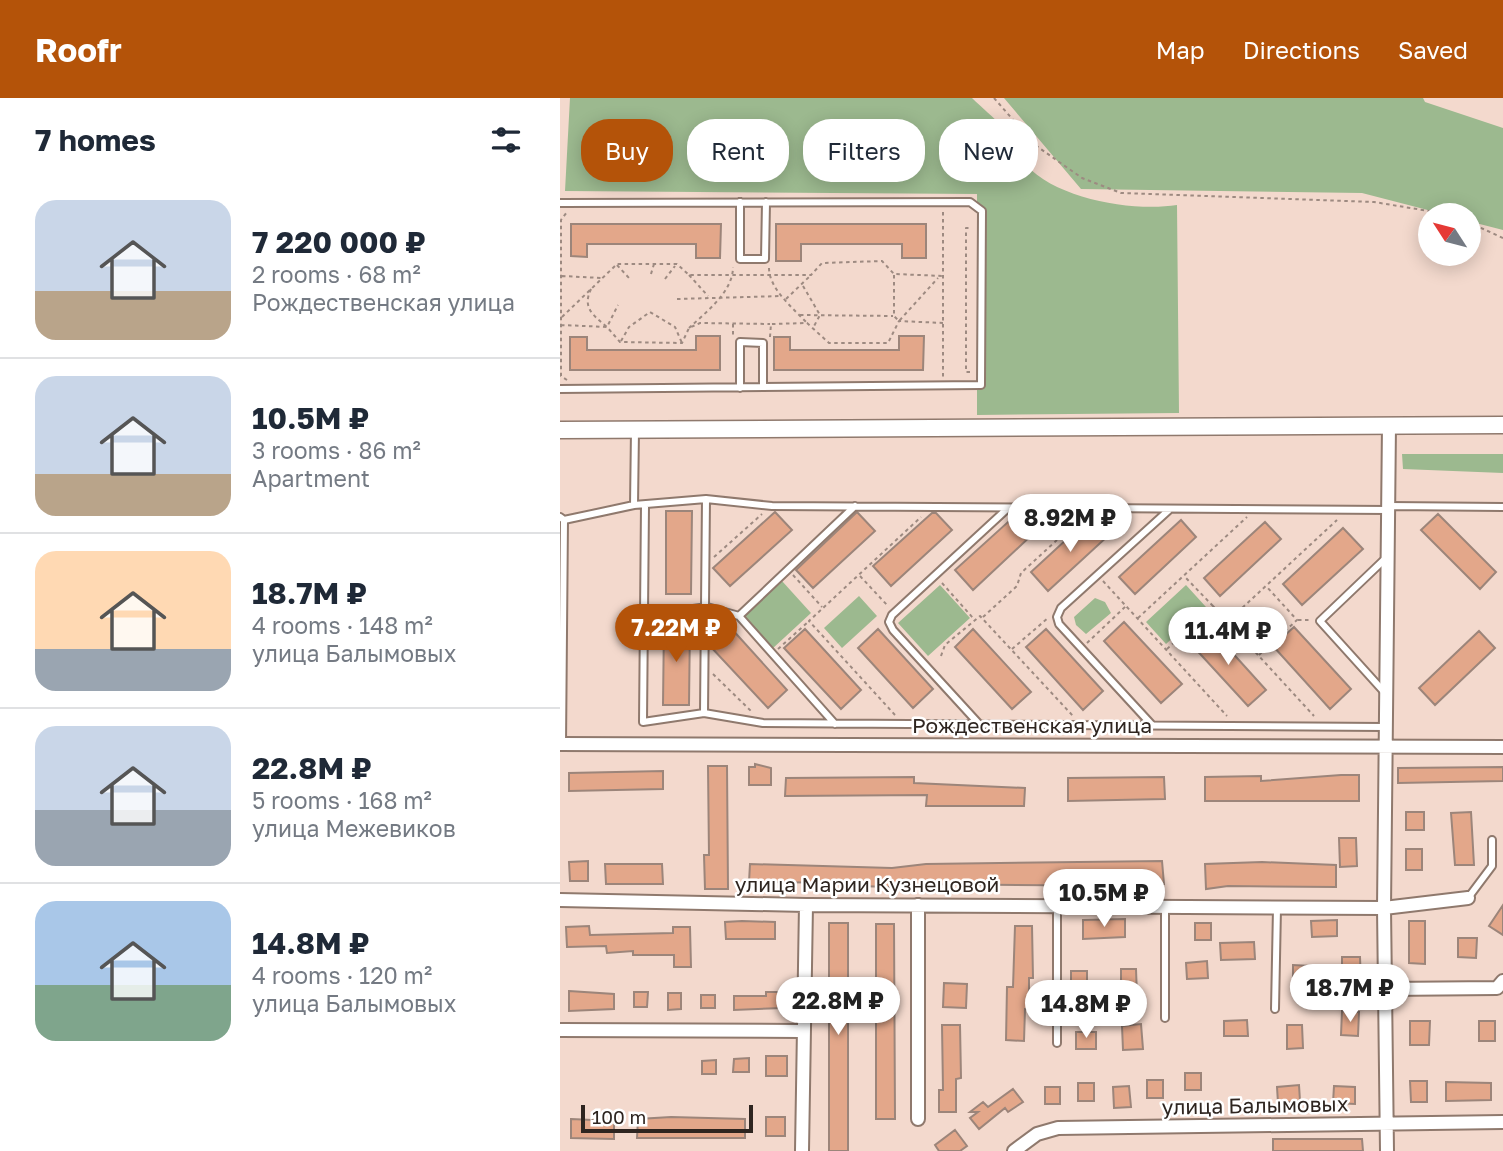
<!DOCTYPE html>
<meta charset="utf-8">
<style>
:root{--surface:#fff;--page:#f2f2f3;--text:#1f2937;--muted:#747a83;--line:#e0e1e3;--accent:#b45309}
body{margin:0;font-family:"Golos Text",sans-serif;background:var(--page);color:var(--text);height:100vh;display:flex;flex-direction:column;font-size:26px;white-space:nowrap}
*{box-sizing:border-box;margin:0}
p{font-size:23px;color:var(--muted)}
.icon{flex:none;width:38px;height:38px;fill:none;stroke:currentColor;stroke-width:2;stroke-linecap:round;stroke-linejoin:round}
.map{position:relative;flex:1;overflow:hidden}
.details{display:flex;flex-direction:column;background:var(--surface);width:560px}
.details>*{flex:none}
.banner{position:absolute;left:21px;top:21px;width:665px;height:63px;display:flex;gap:14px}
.needle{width:46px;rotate:306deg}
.controls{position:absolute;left:858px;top:105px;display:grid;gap:14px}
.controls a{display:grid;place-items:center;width:63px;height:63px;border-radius:50%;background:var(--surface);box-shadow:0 4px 18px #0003;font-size:35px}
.scale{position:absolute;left:21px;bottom:18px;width:172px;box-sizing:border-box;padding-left:7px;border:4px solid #2e2520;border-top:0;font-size:19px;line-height:24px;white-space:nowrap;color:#2e2520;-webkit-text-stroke:5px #fff;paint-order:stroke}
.price{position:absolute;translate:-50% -60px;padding:0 16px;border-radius:24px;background:#fff;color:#222;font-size:23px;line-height:46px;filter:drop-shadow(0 2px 4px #0008)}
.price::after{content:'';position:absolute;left:50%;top:42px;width:21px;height:16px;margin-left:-10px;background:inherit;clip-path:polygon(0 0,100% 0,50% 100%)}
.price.active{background:var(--accent);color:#fff}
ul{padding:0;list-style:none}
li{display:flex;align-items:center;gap:21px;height:175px;padding:0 35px}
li+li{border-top:2px solid var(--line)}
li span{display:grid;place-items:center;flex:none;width:196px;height:140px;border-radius:21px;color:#555}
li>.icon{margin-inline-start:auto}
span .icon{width:84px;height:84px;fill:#fffc;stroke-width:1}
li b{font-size:30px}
h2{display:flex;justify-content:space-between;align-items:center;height:84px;padding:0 35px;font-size:30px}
.chip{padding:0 24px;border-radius:28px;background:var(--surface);box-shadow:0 4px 18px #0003;font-size:24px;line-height:63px}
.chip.active{background:var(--accent);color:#fff}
header{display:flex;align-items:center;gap:42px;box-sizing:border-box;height:98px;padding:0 35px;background:var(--accent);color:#fff}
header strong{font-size:33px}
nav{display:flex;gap:38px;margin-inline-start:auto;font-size:24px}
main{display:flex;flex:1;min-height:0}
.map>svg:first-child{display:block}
.green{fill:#9cb98f}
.building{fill:#e3a78a;stroke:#9c857a;stroke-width:2}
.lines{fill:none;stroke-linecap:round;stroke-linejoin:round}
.service-casing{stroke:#8f796d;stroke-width:10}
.minor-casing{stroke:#8f796d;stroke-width:16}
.tertiary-casing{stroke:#8f796d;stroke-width:19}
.path{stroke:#9d8a81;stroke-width:2;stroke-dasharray:3.5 3.5;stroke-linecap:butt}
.service{stroke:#fff;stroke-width:6}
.minor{stroke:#fff;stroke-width:12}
.tertiary{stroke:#fff;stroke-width:16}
.labels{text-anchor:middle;stroke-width:5;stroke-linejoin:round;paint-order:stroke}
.street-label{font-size:21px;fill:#2e2520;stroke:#fff}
</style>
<header>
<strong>Roofr</strong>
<nav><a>Map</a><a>Directions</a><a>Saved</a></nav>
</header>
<main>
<section class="details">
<h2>7 homes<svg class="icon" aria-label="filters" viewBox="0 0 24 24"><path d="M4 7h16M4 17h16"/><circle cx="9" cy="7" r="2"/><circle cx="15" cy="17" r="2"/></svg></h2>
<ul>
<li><span style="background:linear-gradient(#c9d6e8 65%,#b9a48a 0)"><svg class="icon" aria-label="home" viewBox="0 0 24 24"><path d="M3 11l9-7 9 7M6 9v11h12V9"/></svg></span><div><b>7 220 000 ₽</b><p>2 rooms · 68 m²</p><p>Рождественская улица</p></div></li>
<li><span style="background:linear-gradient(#c9d6e8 70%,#b9a48a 0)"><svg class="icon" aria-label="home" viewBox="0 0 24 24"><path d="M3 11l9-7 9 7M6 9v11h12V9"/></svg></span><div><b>10.5M ₽</b><p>3 rooms · 86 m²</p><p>Apartment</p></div></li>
<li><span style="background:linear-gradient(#ffd9b3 70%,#9aa5b1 0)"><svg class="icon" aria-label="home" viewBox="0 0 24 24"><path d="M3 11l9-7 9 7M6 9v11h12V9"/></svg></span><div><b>18.7M ₽</b><p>4 rooms · 148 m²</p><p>улица Балымовых</p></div></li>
<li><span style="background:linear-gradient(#c9d6e8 60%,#9aa5b1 0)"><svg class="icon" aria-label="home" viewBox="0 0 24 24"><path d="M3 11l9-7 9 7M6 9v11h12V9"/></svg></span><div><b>22.8M ₽</b><p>5 rooms · 168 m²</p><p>улица Межевиков</p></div></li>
<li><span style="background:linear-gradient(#a9c7e8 60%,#7fa58c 0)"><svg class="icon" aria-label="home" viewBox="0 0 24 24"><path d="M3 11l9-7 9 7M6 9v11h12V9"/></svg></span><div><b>14.8M ₽</b><p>4 rooms · 120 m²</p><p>улица Балымовых</p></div></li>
</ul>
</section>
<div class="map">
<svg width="943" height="1053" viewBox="0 0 943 1053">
<rect width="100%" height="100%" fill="#f3d9cd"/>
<!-- green -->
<path class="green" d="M10 0H412C422 10 434 19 443 30 451 41 456 56 466 67 497 101 573 114 617 107L619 315 417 317V96L5 93Z
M444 0H863L865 4 943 30V132L908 123V117H887L802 95 521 91Z
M842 356H943V375L843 371Z
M222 483 251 515 212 551 183 519Z
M380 487 410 520 368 558 338 525Z
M626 487 646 509 606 546 586 524Z
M299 498 317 518 282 550 264 530Z
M535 500 545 504 551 515 526 536 516 527 514 519Z"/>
<!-- building -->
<path class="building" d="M11 126H161L160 160H136V146H27V159L11 158Z
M216 126H366V160H342V146H241V163H216Z
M136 238H160V272H10V239H27V252H136Z
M339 238H364L363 272H214V239H230V252H339Z
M106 413H132L131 496H106Z
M215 414 232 432 170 488 153 470Z
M297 414 315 433 253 490 236 472Z
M372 415H376L392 432 331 488 313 468Z
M458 415 475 434 413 492 395 472Z
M878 416 936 474 920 491 861 432Z
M532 418 549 437 488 493 471 474Z
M621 422 636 439 575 496 559 479Z
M705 424 721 441 660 498 644 480Z
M783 430 803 451 742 507 723 486Z
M104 524H130L129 607H103Z
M564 524 622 586 601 605 544 543Z
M170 529 227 592 208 610 150 548Z
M649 529 706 592 688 608 631 546Z
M734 529 791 591 770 611 713 548Z
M245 531 301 592 281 611 224 550Z
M318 531 373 591 353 610 298 550Z
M413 531 471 594 452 611 395 549Z
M486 531 543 593 523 612 466 549Z
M919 533 935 550 875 607 859 590Z
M195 666 211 670V687H189V669H195Z
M148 668H167L168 791H145L144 757H149Z
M943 669V683L838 685V670Z
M103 673V691L9 693V675Z
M781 677H799V703H645V679L701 678V683Z
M354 679V685L465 690 464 708H366L367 697 225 698 226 680Z
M604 679 605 701 508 703V680Z
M846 714H864V732H846Z
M911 714 914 767H895L891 715Z
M779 740H796L797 768 780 769Z
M846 751H862V772H846Z
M28 763V783H10L9 764Z
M602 763 604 786 577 788 354 786V789H332L297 788V785L189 784 190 766 332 770 366 766Z
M702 764 776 767V789L668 788 646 791 645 766Z
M45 766H102L103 786H46Z
M943 807V837L929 828Z
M565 821V839L523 841V822Z
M777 822V838L752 839 751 823Z
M182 823 215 824V841H166L165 824Z
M849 823H865V866L849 865Z
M269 825H288V1053H269Z
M635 825H651V842H635Z
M316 826H334L335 1021H316Z
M29 828 30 837 113 835V829H130L131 869H114V857H73V853L47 855 46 848 7 849 6 829Z
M455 828H472L473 880H469V911H465L464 943 446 942 447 889H453Z
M898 840H917L916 860 898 859Z
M694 844 695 861 661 862 660 845Z
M782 859H800L801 885H782Z
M647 863 648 880 627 881 626 865Z
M733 867 750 868 749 891 733 890Z
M561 871H576L577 898H561Z
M511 873H527V891H511Z
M384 885 407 886 406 910 383 909Z
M9 893 54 896V911L9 913Z
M74 894H88L87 909H74Z
M206 894H222V910L174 912V898H206Z
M108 895H121V911L108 912Z
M141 897H155V910H141Z
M782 913 799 914 798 938 781 937Z
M687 922 688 938H664V923Z
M850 923H870L869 947H850Z
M919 923H935V943H919Z
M581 926 583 951 563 952 562 928Z
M382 927H400L401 980 396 981V1014H379V992H383Z
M727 927H742L743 950 727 951Z
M516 934H536V951H516Z
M206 958H227V978H206Z
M189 960V974H173L174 961Z
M156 962V976H142V963Z
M625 975H641V992H625Z
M587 982H603V1000H587Z
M850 983H867V1004H851Z
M886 984 931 985V1002L886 1003Z
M518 985H534V1003H518Z
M739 987 740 1003 718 1005 717 989Z
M569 988 571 1009 554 1010 553 989Z
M774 988 795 989V1006L773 1005Z
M485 989H500V1006H485Z
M453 991 463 1004 448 1014 445 1010 419 1031 410 1020 418 1014H410L423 1004 428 1009Z
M111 1019 185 1021V1040H77L78 1021Z
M206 1019H225V1038H206Z
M11 1021 54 1023V1041L11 1040Z
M395 1032 407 1048 400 1053H379L375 1047Z
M713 1041H802L803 1053H713Z"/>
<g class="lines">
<!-- service casing -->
<g class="service-casing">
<path id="service" d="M180 104V161H205L206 104
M0 105 410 104 422 113 421 287 0 291
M180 290V244L203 245V289
M74 407 75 332
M85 407 83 624 144 615 203 625 825 629
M829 408 943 409
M0 419 4 422 2 646
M4 422 74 407 146 401 212 408 829 412
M84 518 147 509 179 518
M826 596 760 523 827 459
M144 615 146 401
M275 626 179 518 295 408
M419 626 333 532 329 524 332 517 448 410
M592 627 499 526 497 519 501 510 610 411
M908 800 932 768V742
M715 911 717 810
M605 920V809
M497 945V808"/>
</g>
<!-- minor casing -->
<g class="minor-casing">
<path id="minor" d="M0 646 943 649
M0 802 246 807 824 810 908 800
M358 807V1021
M826 891 937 890 943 883
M0 932 242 933
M242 1053 246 807
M454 1053 477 1036 498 1030 943 1024
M827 1053 824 810 829 327"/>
</g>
<!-- tertiary casing -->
<g class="tertiary-casing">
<path id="tertiary" d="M0 332 943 327"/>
</g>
<!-- path -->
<path class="path" d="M434 0 475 47 522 80 561 95 814 104 893 117
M383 114V280
M908 124 943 140
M57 167 69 180
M209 170C209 191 234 211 247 225
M91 176 94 166
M129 177 148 198
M334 177V218L339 223 378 180
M2 178 41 180
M105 181 115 168
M243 188 260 217 253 230
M31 191C22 210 33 217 47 229L58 207
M117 201 221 198
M226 201 250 178
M240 217 333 218
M2 219 57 166H117L129 177H251L262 165 322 163 334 176 384 178
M173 226V238
M1 227 47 229 60 244 122 245 129 230 140 225 210 226
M129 230C146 214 173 194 173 169
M210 239 211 226 247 225 269 245H328L339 223 383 225
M61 243 69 229 90 214 115 229 122 245
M410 274H406V130H412
M7 282 1 278V122L7 114
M154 459 202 416
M233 477 262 509
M300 478 327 507
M543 483 667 618
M382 485 413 520
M653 508 754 618
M423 519 457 488 461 475 521 420
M578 520 687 419
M738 522H750
M667 524 777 422
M527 545 566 508
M218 551 248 524
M452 551 488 520
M607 551 653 508 625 479
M699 557 737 522 706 488
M381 558 385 547 420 518 513 618
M153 576 191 613
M335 617 249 523 361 419"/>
<!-- service -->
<use href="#service" class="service"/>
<!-- minor -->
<use href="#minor" class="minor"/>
<!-- tertiary -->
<use href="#tertiary" class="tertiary"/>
</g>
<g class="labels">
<!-- street labels -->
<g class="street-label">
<text x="472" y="635">Рождественская улица</text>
<text x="307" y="794">улица Марии Кузнецовой</text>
<text transform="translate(695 1008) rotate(-1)" y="7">улица Балымовых</text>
</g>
</g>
</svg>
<div class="controls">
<a><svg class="needle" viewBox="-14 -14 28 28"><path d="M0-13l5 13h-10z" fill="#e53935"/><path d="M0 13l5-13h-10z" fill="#747a83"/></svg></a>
</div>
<div class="scale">100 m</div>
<b class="price" style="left:510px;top:456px">8.92M ₽</b>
<b class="price active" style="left:116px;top:566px">7.22M ₽</b>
<b class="price" style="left:668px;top:569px">11.4M ₽</b>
<b class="price" style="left:544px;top:831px">10.5M ₽</b>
<b class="price" style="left:790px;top:926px">18.7M ₽</b>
<b class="price" style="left:278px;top:939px">22.8M ₽</b>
<b class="price" style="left:526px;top:942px">14.8M ₽</b>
<div class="banner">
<a class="chip active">Buy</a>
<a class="chip">Rent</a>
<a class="chip">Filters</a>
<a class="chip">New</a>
</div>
</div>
</main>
